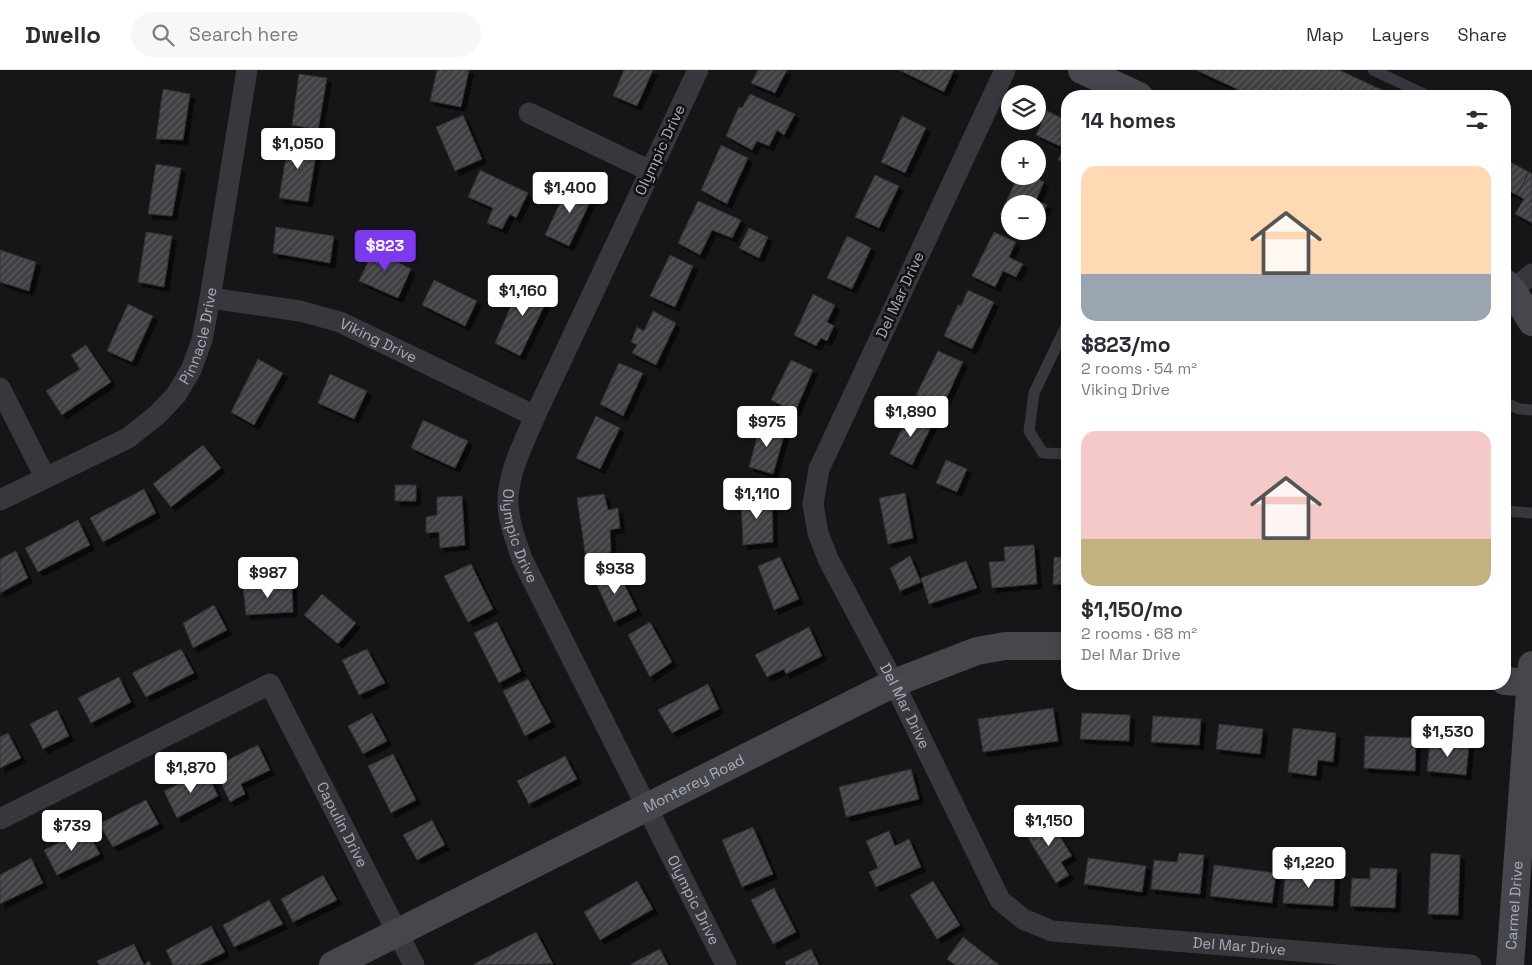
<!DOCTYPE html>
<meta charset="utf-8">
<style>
:root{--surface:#fff;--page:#f7f7f7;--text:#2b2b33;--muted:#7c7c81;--line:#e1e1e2;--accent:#7c3aed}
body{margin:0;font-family:"Space Grotesk",sans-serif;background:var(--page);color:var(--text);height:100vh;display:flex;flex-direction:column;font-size:19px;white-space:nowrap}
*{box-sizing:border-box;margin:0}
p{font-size:16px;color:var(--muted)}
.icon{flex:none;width:28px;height:28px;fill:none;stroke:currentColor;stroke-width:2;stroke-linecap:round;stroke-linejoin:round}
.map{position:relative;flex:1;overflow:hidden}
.panel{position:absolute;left:1061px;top:20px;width:450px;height:600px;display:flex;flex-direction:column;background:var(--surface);border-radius:20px;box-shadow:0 2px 8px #0003}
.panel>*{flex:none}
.buttons{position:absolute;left:1001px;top:15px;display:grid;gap:10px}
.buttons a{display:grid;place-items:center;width:45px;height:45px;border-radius:50%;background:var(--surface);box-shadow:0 2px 8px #0003;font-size:25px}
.price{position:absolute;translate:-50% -42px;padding:0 11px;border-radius:5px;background:#fff;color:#222;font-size:16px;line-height:32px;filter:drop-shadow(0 1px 2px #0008)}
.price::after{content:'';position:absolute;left:50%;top:30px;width:15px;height:11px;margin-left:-8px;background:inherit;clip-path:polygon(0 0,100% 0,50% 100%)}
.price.active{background:var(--accent);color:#fff}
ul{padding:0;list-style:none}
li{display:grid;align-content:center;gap:10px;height:265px;padding:0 20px}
li span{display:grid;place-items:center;height:155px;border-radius:15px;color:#555}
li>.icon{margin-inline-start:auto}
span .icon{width:90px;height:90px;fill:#fffc;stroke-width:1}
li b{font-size:21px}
h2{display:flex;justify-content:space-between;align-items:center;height:60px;padding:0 20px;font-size:21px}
header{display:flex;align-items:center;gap:30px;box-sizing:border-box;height:70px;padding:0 25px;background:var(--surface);border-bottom:1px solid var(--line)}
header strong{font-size:24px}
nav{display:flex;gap:28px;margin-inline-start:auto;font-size:18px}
.search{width:350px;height:45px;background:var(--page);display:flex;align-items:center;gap:12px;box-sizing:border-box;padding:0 18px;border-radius:28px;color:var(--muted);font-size:19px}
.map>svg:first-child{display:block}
.building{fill:url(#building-hatch);stroke:#303034;filter:url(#shadow)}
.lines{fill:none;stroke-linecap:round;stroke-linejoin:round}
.lane{stroke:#37383d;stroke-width:11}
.street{stroke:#37383d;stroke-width:21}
.secondary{stroke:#45474d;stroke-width:28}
.labels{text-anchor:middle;stroke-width:5;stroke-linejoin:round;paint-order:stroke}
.street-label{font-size:15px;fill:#a8adb8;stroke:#111113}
</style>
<header>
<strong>Dwello</strong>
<div class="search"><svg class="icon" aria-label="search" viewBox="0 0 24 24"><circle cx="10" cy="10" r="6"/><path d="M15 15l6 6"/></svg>Search here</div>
<nav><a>Map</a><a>Layers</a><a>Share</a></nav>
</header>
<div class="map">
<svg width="1532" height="895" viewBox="0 0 1532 895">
<defs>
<pattern id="building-hatch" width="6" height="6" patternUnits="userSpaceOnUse" patternTransform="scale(1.25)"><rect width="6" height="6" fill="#404145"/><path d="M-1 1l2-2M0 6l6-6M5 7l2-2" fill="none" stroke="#595a5e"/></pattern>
<filter id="shadow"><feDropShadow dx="4.5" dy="4.5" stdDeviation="0" flood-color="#0009"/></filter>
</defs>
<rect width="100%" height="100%" fill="#161618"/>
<!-- building -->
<path class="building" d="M437 0H469L461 37 430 31Z
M624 0H653L637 36 613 26Z
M758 0H787L775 23 751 13Z
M899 0H954L944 22Z
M1196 0H1339L1395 26H1252Z
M299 4 327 8 318 60 292 55Z
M163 19 190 24 183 70 156 69Z
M750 24 795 44 784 65 777 60 769 76 757 71 752 80 726 66 739 37 742 38Z
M1047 41 1068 51V94L1058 90 1064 78 1036 65Z
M463 45 482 89 455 101 436 57Z
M902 46 926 58 905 103 881 92Z
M289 69 318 73 308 132 279 128Z
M721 75 748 88 727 134 701 120Z
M1505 89 1529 102 1517 125 1509 121 1505 127Z
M156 94 181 98 172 146 148 144Z
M480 100 528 123 516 148 510 144 502 159 487 153 493 138 468 127Z
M1529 102 1532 104V153L1515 144 1524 129 1517 125Z
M875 105 899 116 879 158 855 147Z
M1018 106H1032L1044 112 1036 130 1047 135 1038 155V134H1010V149L1000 145Z
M570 112 594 124 569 176 545 165Z
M698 131 741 150 732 168 712 160 700 185 678 173Z
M276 157 334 166 330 193 273 183Z
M749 158 768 167 759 188 739 178Z
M146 162 172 166 164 217 138 212Z
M994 162 1016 172 1009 187 1023 194 1016 207 1003 201 995 217 972 206Z
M847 166 871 178 852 219 827 208Z
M376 175 398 185 396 191 411 199 398 228 359 211Z
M0 180 36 192 29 221 0 212Z
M670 185 693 196 675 237 650 226Z
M523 208 551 222 520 286 495 273Z
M434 210 477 231 465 256 422 235Z
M968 220 994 232 972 279 944 266 958 235 961 236Z
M813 224 835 235 827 252 834 256 827 271 821 268 816 276 794 265Z
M128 234 153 246 132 292 107 281Z
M653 241 676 253 656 295 632 283 637 275 631 272 637 257 644 261Z
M86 275 111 312 62 345 46 321 80 299 71 285Z
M938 281 963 292 942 338 916 325Z
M258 289 283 303 254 355 231 342Z
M791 290 813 300 795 342 771 330Z
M619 293 643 303 623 346 600 334Z
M330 304 367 321 354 349 318 333Z
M910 342 933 353 912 395 890 384Z
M596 346 620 358 600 399 576 388Z
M423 350 468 371 455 398 411 378Z
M761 353 786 359 773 404 749 397Z
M203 375 221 398 171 437 153 414Z
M946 390 967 399 957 422 936 413Z
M395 415H416V431H395Z
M144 419 156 443 103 472 90 448Z
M905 423 913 468 888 474 879 428Z
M604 424 608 440 618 438 620 458 610 460 611 482 586 489 577 428Z
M772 425 773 472 743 475 741 427Z
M462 426 465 475 440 478 439 462 426 463V447L437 445V427Z
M78 450 90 475 38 502 25 478Z
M1034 475 1037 514 992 518 989 492 1005 491 1004 477Z
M16 481 28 508 0 523V489Z
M910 486 921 512 900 521 890 498Z
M780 487 799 529 774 540 758 496Z
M1054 487 1068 488V515L1053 514Z
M966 491 977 518 929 534 921 508Z
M471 494 493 539 468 552 444 506Z
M616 498 637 540 614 552 594 509Z
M292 513 293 542 246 545 243 516Z
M322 524 356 553 338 574 304 545Z
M214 535 227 560 193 578 183 553Z
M497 552 521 601 499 613 474 563Z
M650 552 672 592 650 607 628 565Z
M809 557 822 586 786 604 784 599 767 607 755 585Z
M181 579 194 603 146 627 132 603Z
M367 579 385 613 359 625 342 590Z
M119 607 131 632 91 653 78 628Z
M528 609 551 652 525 666 503 621Z
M708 614 719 639 672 663 658 640Z
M1053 638 1058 671 983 682 978 649Z
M57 640 69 666 43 679 30 654Z
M372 643 387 671 363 684 348 656Z
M1082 643 1130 645 1129 671 1080 669Z
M1153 646 1201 649 1199 675 1151 672Z
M1219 654 1263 659 1260 684 1216 679Z
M1293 658 1336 663 1333 692 1318 690 1316 706 1288 702Z
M8 663 21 688 0 698V667Z
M1365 666 1416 668 1415 701 1364 698Z
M1430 671 1469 675 1466 705 1427 701Z
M258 675 270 700 241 714 245 724 230 732 214 697Z
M393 684 416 730 391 743 368 696Z
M565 686 577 709 529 734 517 711Z
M911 699 919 729 846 747 839 717Z
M206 701 218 726 177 748 164 721Z
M146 730 159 754 113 777 99 754Z
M1047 745 1072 786 1061 792 1069 805 1056 813 1023 760Z
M432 750 445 775 417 790 403 765Z
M753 757 773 804 742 817 722 770Z
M86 759 100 784 57 805 44 780Z
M889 761 895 776 909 769 921 797 876 817 869 802 878 798 866 771Z
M1179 783 1204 785 1200 824 1151 819 1154 790 1177 792Z
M1431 783 1460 785 1458 845 1428 844Z
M31 788 43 813 0 834V805Z
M1088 788 1146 796 1142 822 1084 814Z
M1214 795 1276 803 1272 833 1210 826Z
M1370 798 1397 799 1395 838 1350 836 1352 808 1370 809Z
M1285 802 1335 805 1333 836 1283 833Z
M323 805 337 830 293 852 281 829Z
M637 811 653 839 600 870 584 842Z
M933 811 960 855 937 869 910 825Z
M774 818 796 862 773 874 751 830Z
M269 830 283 854 234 877 223 855Z
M211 856 225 882 199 895H173L166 880Z
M536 862 553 894 475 895 474 894Z
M963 867 999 895H955L947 889Z
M134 874 144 895 149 891 151 895H99L97 891Z
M660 879 668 895H631V894Z
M811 879 819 895H786L785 892Z"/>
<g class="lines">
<!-- lane -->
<path class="lane" d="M1373 0 1428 26
M1068 252 1034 323 1029 361 1043 383 1068 384
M1505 332 1519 339 1532 340
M1505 441 1532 443"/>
<!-- street -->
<g class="street">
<path id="s1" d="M698 0 535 346C524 373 508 401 508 432 508 451 516 471 522 489L726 895"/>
<path id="s2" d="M1005 0 819 399 813 434 818 463 828 489 894 613 1000 830 1023 849 1052 861 1471 895"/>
<path d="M529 43 650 101"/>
<path d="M1512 220 1532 204"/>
<path id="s3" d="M210 228 300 241 340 252 535 346"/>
<path d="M0 318 45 407"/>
<path id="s4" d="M0 430 128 368 157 345 176 325 191 300 202 270 210 228 247 0"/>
<path id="s5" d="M0 749 270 614 414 895"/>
</g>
<!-- secondary -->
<g class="secondary">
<path d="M1082 0 1139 26"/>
<path d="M1505 213 1512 220 1532 252"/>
<path d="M1505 611 1532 613"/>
<path id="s6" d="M333 895 894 613 977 581 1005 576H1068"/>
<path id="s7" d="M1510 895 1532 595"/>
</g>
</g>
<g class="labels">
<!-- street labels -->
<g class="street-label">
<text transform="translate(660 80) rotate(-65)" y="5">Olympic Drive</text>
<text transform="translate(900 225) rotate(-65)" y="5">Del Mar Drive</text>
<text dy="5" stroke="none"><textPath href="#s4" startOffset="271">Pinnacle Drive</textPath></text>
<text dy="5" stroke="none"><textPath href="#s3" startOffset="175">Viking Drive</textPath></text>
<text dy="5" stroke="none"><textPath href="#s1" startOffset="509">Olympic Drive</textPath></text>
<text dy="5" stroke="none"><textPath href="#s2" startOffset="699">Del Mar Drive</textPath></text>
<text dy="5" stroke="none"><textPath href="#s6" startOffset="404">Monterey Road</textPath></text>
<text dy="5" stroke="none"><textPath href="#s5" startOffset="460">Capulin Drive</textPath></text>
<text dy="5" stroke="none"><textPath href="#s1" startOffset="914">Olympic Drive</textPath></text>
<text dy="5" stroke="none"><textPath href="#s7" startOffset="60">Carmel Drive</textPath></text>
<text dy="5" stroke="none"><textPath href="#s2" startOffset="1164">Del Mar Drive</textPath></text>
</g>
</g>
</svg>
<div class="buttons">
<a><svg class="icon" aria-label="layers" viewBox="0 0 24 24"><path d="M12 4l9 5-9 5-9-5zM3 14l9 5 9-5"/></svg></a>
<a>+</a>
<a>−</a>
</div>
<b class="price" style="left:298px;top:100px">$1,050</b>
<b class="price" style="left:570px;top:144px">$1,400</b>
<b class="price active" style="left:385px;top:202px">$823</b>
<b class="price" style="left:523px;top:247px">$1,160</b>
<b class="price" style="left:911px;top:368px">$1,890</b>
<b class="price" style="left:767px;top:378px">$975</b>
<b class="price" style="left:757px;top:450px">$1,110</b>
<b class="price" style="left:615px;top:525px">$938</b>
<b class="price" style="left:268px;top:529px">$987</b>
<b class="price" style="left:1448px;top:688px">$1,530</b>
<b class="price" style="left:191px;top:724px">$1,870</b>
<b class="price" style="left:1049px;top:777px">$1,150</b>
<b class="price" style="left:72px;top:782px">$739</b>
<b class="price" style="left:1309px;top:819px">$1,220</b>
<section class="panel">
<h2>14 homes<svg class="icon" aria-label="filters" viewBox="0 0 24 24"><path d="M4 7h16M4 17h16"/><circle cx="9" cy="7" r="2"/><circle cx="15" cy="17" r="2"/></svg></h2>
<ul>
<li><span style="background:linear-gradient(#ffd9b3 70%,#9aa5b1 0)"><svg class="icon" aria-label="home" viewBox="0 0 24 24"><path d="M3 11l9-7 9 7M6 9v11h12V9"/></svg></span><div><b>$823/mo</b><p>2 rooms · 54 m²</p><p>Viking Drive</p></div></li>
<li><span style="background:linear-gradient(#f6c9c9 70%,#c2b280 0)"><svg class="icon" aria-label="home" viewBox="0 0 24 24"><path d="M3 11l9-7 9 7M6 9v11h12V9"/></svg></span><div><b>$1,150/mo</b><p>2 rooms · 68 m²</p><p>Del Mar Drive</p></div></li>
</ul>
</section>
</div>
